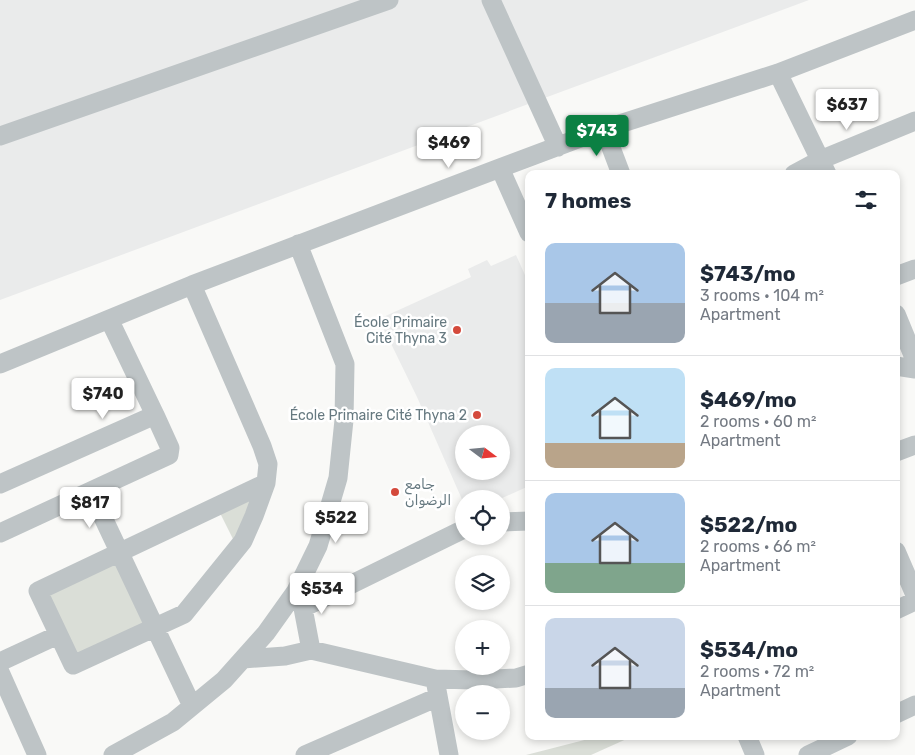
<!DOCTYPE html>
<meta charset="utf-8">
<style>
:root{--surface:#fff;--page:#f2f2f3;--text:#1f2937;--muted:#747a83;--line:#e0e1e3;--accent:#0b8043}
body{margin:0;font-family:Rubik,"Noto Naskh Arabic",sans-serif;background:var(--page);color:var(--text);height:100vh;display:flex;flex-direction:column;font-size:19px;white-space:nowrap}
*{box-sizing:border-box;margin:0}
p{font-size:16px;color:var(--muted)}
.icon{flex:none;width:28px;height:28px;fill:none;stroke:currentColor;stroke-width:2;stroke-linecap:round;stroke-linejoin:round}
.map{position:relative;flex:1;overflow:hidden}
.side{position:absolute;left:525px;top:170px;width:375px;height:570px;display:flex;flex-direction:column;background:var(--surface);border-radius:10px;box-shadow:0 2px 8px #0003}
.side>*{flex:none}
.needle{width:32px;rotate:106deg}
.fabs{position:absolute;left:455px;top:425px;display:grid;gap:10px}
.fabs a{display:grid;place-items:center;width:55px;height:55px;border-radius:50%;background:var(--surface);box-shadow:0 2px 8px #0003;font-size:25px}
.price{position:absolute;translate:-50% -42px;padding:0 11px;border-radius:5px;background:#fff;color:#222;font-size:16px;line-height:32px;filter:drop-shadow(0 1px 2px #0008)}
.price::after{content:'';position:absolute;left:50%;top:30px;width:15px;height:11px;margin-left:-8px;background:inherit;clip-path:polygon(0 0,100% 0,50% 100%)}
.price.active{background:var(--accent);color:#fff}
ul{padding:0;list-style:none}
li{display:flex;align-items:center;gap:15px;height:125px;padding:0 20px}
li+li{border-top:1px solid var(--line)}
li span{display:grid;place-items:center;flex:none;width:140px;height:100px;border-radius:10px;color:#555}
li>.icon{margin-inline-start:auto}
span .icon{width:60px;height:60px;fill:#fffc;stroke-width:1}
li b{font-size:21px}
h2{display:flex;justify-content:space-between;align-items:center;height:60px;padding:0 20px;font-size:21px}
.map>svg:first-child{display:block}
.built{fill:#eaebeb;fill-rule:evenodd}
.green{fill:#daded7}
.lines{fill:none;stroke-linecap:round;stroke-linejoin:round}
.minor{stroke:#bec4c6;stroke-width:19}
.poi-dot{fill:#d44a3c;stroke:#fff;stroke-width:2}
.labels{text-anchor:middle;stroke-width:5;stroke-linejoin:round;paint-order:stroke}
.poi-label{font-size:14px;fill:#667980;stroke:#fff;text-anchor:end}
</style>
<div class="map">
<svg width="915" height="755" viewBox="0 0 915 755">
<rect width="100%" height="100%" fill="#f9f9f7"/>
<!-- built -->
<path class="built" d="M0 0H809L0 300Z
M516 255 529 284V315L527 316 529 321V486L500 499H464V504L417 397 379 319 471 277 468 269 487 260 491 266ZM464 434H501V471H464Z"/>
<!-- green -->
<path class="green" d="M253 498 234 541 220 513Z
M115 563 144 625 76 656 47 593Z
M600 736 631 737 591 755H526Z"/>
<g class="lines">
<!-- minor -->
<path class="minor" d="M491 0 558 147
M778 73 827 174
M604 129 621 174
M0 136 389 0
M500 168 529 233
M794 174 820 160 915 121
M896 276 915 269
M192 285 262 446 268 464 266 483 254 516 243 541 184 614 73 665 38 591 266 483
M896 314 915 360
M0 364 192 285 500 168 604 129 778 73 915 20
M896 366 915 369
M896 452 915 445
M0 484 155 415 110 321
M91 492 192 706
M501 522 529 521
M0 533 169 455 170 448 155 415
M896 551 915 595
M299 598 303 608 311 650
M303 608 464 529
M896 610 915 601
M243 659 285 656 311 650 435 679 474 680 516 678 529 674
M0 662 58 635
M0 672 37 755
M436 685 449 755
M896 714 915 705
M747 736 755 755
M113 755 173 722 224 680 266 633 296 591 318 546 338 478 344 420 345 364 298 244
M305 755 438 697
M808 755 848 736"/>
</g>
<!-- markers -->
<g class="poi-dot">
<circle cx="457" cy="330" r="5"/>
<circle cx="477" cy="415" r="5"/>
<circle cx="395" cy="492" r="5"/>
</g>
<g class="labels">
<!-- poi labels -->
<g class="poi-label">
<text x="447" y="327">École Primaire<tspan x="447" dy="16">Cité Thyna 3</tspan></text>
<text x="467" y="420">École Primaire Cité Thyna 2</text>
<text x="405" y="489" text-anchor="start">جامع<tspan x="405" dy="16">الرضوان</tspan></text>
</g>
</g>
</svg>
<div class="fabs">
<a><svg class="needle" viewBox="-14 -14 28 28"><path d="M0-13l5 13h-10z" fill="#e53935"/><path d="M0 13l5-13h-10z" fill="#747a83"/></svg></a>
<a><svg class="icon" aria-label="locate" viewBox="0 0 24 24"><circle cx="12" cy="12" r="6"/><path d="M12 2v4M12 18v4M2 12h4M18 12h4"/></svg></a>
<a><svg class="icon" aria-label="layers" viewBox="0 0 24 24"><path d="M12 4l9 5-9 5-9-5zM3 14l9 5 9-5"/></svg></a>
<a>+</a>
<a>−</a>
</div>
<b class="price" style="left:847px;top:131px">$637</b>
<b class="price active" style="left:597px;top:157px">$743</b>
<b class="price" style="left:449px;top:169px">$469</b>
<b class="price" style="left:103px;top:420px">$740</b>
<b class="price" style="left:90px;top:529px">$817</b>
<b class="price" style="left:336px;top:544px">$522</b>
<b class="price" style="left:322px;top:615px">$534</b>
<section class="side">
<h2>7 homes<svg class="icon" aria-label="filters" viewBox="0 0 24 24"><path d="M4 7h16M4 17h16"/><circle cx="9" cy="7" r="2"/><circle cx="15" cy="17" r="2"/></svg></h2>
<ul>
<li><span style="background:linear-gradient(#a9c7e8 60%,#9aa5b1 0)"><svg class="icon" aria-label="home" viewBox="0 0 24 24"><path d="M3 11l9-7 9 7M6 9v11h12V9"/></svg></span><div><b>$743/mo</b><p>3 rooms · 104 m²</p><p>Apartment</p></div></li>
<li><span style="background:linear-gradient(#bfe0f5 75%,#b9a48a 0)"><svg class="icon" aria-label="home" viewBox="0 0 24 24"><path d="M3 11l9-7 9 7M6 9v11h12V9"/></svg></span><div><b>$469/mo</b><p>2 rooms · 60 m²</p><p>Apartment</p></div></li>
<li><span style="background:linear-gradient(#a9c7e8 70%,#7fa58c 0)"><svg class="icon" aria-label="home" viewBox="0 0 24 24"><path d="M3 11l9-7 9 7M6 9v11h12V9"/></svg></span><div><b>$522/mo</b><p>2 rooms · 66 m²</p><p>Apartment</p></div></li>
<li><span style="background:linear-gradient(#c9d6e8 70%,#9aa5b1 0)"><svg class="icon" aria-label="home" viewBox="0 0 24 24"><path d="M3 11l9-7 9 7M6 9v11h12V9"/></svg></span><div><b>$534/mo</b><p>2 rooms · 72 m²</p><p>Apartment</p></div></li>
</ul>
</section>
</div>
